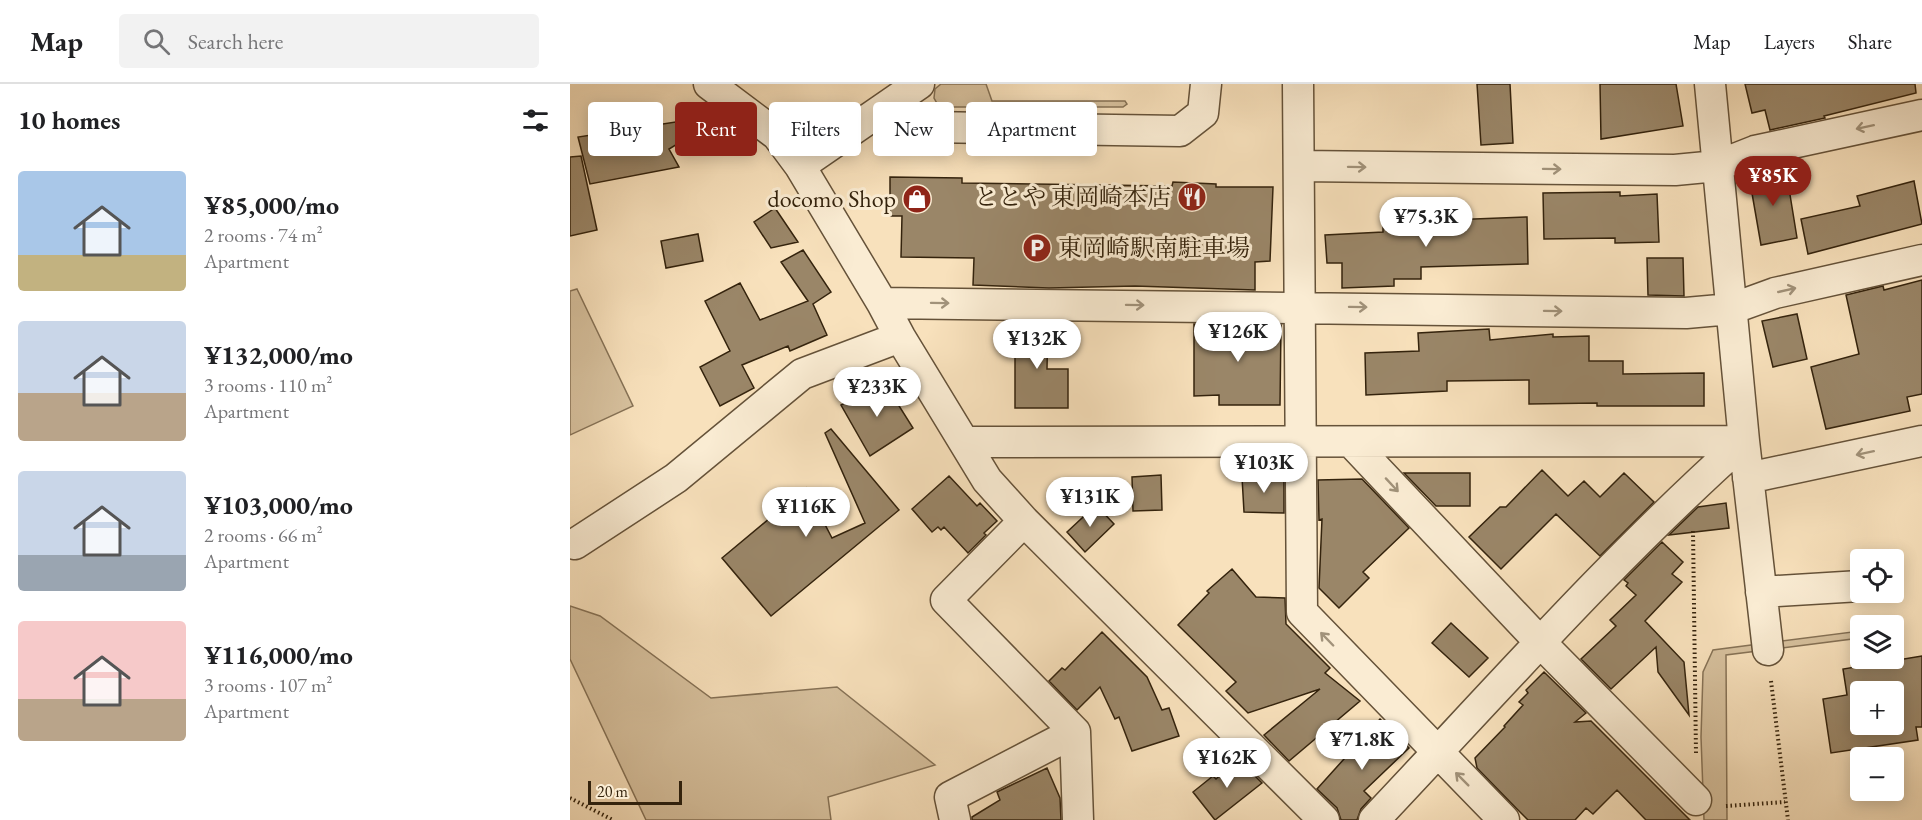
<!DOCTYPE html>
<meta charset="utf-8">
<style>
:root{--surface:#fff;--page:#f2f2f2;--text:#202124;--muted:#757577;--line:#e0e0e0;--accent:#8f2418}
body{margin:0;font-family:"EB Garamond","Noto Serif JP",serif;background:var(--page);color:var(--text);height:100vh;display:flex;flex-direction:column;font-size:22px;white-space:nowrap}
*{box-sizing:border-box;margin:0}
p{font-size:20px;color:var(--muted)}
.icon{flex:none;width:33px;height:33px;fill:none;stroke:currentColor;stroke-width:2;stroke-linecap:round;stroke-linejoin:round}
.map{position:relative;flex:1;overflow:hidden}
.sheet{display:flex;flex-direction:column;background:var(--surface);width:570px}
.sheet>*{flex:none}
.hud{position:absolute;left:18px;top:18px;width:570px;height:54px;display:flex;gap:12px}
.tools{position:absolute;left:1280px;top:465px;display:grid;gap:12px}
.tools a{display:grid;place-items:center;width:54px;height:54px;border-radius:6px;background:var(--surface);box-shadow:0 3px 15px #0003;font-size:30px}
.scale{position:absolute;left:18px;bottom:15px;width:94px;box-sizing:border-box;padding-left:6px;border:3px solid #34230d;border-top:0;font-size:16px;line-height:21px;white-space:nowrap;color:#34230d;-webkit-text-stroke:4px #faecd3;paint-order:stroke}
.price{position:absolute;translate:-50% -51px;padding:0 14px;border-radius:21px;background:#fff;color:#222;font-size:20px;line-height:39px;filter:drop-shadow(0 2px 3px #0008)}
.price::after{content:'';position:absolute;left:50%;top:36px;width:18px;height:14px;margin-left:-9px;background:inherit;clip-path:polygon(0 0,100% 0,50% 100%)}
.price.on{background:var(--accent);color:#fff}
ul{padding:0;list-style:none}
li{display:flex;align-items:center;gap:18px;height:150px;padding:0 18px}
li span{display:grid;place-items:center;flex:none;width:168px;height:120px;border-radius:6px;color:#555}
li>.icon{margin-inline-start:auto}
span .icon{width:72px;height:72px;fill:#fffc;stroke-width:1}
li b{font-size:26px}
h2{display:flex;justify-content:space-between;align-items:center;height:72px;padding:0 18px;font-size:26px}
.chip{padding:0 21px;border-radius:6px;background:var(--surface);box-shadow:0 3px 15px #0003;font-size:21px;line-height:54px}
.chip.on{background:var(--accent);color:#fff}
header{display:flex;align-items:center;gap:36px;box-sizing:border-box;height:84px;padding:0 30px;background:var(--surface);border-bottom:2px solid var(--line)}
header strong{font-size:28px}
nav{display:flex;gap:33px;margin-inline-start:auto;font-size:21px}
.search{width:420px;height:54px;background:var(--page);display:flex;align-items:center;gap:15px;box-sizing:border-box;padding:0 21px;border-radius:6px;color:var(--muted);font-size:22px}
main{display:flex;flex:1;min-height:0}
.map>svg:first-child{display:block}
.green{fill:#d7c19e;stroke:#867256;stroke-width:1.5}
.building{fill:#9a8668;stroke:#34230d;stroke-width:1.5;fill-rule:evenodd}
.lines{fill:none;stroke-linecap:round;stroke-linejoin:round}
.minor-casing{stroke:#655239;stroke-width:33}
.path{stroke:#34230d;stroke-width:4;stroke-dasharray:1.5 3;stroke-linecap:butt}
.minor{stroke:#faecd3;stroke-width:30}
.oneway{stroke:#a1927a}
.labels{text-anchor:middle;stroke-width:6;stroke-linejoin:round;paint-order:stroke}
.poi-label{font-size:24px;fill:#34230d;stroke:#faecd3;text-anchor:end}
</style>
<header>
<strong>Map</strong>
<div class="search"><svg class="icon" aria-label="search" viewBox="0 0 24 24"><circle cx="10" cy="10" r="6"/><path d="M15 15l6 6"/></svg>Search here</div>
<nav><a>Map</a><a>Layers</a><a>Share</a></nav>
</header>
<main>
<section class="sheet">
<h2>10 homes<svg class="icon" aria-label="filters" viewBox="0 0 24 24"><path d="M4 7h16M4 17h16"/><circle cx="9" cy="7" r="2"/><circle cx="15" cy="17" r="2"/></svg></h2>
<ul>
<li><span style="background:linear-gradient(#a9c7e8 70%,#c2b280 0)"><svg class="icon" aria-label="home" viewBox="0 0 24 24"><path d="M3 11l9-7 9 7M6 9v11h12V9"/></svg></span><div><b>¥85,000/mo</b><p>2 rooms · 74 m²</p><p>Apartment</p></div></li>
<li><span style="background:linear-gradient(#c9d6e8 60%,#b9a48a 0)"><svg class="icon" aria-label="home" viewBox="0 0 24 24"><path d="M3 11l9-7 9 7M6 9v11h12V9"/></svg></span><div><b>¥132,000/mo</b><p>3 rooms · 110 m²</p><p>Apartment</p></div></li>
<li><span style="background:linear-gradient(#c9d6e8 70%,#9aa5b1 0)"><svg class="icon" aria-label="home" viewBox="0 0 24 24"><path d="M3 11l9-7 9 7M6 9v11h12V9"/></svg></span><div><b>¥103,000/mo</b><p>2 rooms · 66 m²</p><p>Apartment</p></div></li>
<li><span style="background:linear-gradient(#f6c9c9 65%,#b9a48a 0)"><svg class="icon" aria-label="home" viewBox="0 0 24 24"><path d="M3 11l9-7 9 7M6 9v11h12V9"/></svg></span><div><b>¥116,000/mo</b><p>3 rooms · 107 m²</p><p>Apartment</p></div></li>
</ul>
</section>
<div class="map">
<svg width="1352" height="736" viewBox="0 0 1352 736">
<rect width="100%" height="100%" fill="#f8e1bc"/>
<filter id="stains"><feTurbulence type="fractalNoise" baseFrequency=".00333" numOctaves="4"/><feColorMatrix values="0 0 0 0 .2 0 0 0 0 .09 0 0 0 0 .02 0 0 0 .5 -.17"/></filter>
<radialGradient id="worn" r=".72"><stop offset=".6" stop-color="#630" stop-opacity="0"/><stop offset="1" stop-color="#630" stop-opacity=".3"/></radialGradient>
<!-- green -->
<path class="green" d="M371 0H416L422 17H555L557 20 553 23H377L368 21 364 14 365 5Z
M7 205 63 322 0 351V207Z
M0 522 30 532 141 614 267 603 365 681 258 713 261 736H76L0 575Z
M1290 547V554L1156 571 1157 736H1134L1131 653 1133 588 1143 566Z"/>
<!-- building -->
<path class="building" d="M907 0H940L943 59 911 61Z
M1030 0H1106L1113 42 1031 55Z
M1175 0H1345L1346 9 1254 32 1255 34 1200 46 1195 26 1182 29Z
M151 31 153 32 99 65 109 83 20 100 8 53Z
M11 72 27 146 0 152V73Z
M1216 86 1227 154 1191 161 1179 92Z
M320 93 392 94V99L602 102 603 98 646 100V103H703L700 177 685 178V206L565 202 479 204 403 201 404 174 331 173 332 132H320Z
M1344 97 1352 140 1238 170 1231 135 1290 122 1287 112Z
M1050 108V112L1087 110 1089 158 1045 159V154L974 155 973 109Z
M205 124 228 158 201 164 184 138Z
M813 132H852V137L957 133 958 180 851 183V195H824V202L772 204V179H757L755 151 813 148Z
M128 150 133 177 96 184 91 157Z
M233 166 261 208 243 220 257 251 220 267 218 262 172 281 184 304 150 322 130 283 160 267 135 217 170 199 190 236 238 217 211 178Z
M1077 174H1113L1114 212 1078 211Z
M1352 196V310L1337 313 1340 327 1256 345 1241 283 1289 270 1276 211 1313 202 1314 206Z
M1227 230 1237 275 1203 283 1192 237Z
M445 238H478L477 285H498V324H445Z
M624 240 711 241 710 321H649V311L624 312Z
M919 245 920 256 983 250V253L1019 252V277H1053V290L1134 289V322H1027V319L959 320V296L877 297V307L796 311 795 269 849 267 848 249Z
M314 298 343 344 300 372 271 321Z
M261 345 329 426 201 532 152 474 236 404 262 454 295 439 255 349Z
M972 386 998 412 1014 397 1030 413 1054 389 1084 418 1030 472 986 430 931 485 899 453 930 423H936Z
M834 389H900V422H866Z
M714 390V429L674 428 672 393Z
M591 391 592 426 563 427 562 393Z
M379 392 407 422 410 419 427 437 414 449 416 451 398 469 374 443 371 446 368 443 362 448 342 425Z
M792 395 839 444 793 488 799 494 769 524 749 504 752 435 749 436 748 396Z
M1156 419 1159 444 1099 451 1128 423Z
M526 421 544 440 515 468 497 448Z
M1092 458 1113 478 1102 490 1112 498 1075 537 1114 578 1119 631 1088 588 1086 563 1041 605 1011 575 1046 542 1040 536 1066 511 1056 502 1058 499 1054 496Z
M662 485 686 513 715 514 716 540 760 584 755 589 790 617 719 677 694 651 750 605 678 629 656 607 666 598 608 541 639 509 637 507Z
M881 539 918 574 899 593 862 559Z
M532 548 577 593 592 626 599 624 609 652 562 667 549 633 545 635 530 603 507 626 479 597 492 584 495 586Z
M1352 572V643H1346L1348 656 1261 669 1253 615 1277 611 1273 585ZM1290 608H1323V640H1290Z
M974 588 1016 629 1005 638 1021 637 1120 736H1076L1047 706 1023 730 1016 724 1005 736H958L947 725 907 684 905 674 935 643 934 642 953 621 949 618 958 609 956 606Z
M810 635 839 664 794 707 801 714 791 725 787 736H771L767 724 747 705Z
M668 675 692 699 645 736 623 708 643 692 646 695Z
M477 684 490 714 491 736H402V733L430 716 427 708Z"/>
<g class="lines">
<!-- minor casing -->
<g class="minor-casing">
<path id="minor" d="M139 0 207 51 230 82 312 219 330 253 417 396 454 437 754 736
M728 0 732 528 934 736
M1140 0 1174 357 1198 566
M324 18 335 36 359 43 610 47 633 29 636 0
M230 82 349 0
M729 82 1105 86 1147 82 1185 67 1352 31
M312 219 1116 229 1161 225 1205 209 1352 176
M394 358 1174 357
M782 359 969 557 1126 716
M1178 394 1352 357
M454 437 376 516 505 648 508 736
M5 460 106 394 232 290 330 253
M1191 508 1290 502
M385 736 380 713 505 648
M804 736C925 608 1042 475 1174 357"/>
</g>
<!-- path -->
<path class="path" d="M1123 447 1126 670
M1201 597 1218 736
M0 714 43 736
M1156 722 1215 718"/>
<!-- minor -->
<use href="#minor" class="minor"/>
</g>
<!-- one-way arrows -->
<defs><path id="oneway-shaft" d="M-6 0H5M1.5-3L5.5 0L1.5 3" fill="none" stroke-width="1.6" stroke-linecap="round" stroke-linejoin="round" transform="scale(1.5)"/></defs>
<g class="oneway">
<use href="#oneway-shaft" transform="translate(1295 43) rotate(168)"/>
<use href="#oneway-shaft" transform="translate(787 83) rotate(1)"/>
<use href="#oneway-shaft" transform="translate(982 85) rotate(1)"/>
<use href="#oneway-shaft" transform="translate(1217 206) rotate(-13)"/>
<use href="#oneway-shaft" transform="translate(370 219) rotate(1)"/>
<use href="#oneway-shaft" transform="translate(565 221) rotate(1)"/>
<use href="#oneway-shaft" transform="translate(788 223) rotate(1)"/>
<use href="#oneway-shaft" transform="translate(983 227) rotate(1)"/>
<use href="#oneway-shaft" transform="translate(1295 369) rotate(168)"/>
<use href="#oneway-shaft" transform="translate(822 401) rotate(47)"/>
<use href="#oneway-shaft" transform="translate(757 555) rotate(-134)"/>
<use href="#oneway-shaft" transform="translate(892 695) rotate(-135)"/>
</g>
<!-- icons -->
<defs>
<g id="restaurant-disc" transform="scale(1.5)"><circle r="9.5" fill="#8f2418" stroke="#faecd3"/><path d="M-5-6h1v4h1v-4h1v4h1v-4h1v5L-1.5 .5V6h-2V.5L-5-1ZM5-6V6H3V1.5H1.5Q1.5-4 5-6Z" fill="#fff"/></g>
<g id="shop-disc" transform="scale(1.5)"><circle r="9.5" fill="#8f2418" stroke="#faecd3"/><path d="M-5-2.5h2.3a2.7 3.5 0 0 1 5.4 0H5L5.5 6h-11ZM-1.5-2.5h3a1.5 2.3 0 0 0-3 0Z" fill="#fff"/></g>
<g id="parking-disc" transform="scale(1.5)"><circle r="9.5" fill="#8f2418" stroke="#faecd3"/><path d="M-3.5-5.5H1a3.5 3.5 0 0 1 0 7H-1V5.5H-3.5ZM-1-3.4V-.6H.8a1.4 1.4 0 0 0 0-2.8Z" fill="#fff"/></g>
</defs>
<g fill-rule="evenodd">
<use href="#restaurant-disc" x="622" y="113"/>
<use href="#shop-disc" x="347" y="115"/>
<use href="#parking-disc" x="467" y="164"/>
</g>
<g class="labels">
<!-- poi labels -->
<g class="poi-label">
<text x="601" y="121">ととや 東岡崎本店</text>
<text x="326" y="123">docomo Shop</text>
<text x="488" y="172" text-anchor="start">東岡崎駅南駐車場</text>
</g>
</g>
<rect width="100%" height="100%" filter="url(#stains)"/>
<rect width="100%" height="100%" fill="url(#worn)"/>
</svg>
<div class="tools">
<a><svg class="icon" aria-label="locate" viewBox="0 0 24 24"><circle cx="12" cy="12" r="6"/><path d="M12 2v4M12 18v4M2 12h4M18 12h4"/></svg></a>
<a><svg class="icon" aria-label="layers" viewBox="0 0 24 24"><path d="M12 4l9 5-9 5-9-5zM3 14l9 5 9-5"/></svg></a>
<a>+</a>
<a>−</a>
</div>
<div class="scale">20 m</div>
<b class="price on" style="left:1203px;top:123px">¥85K</b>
<b class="price" style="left:856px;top:164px">¥75.3K</b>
<b class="price" style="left:668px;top:279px">¥126K</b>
<b class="price" style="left:467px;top:286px">¥132K</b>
<b class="price" style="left:307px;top:334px">¥233K</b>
<b class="price" style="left:694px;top:410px">¥103K</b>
<b class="price" style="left:520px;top:444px">¥131K</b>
<b class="price" style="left:236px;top:454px">¥116K</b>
<b class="price" style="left:792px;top:687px">¥71.8K</b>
<b class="price" style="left:657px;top:705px">¥162K</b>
<div class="hud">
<a class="chip">Buy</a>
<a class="chip on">Rent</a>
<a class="chip">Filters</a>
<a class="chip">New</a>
<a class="chip">Apartment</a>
</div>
</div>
</main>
